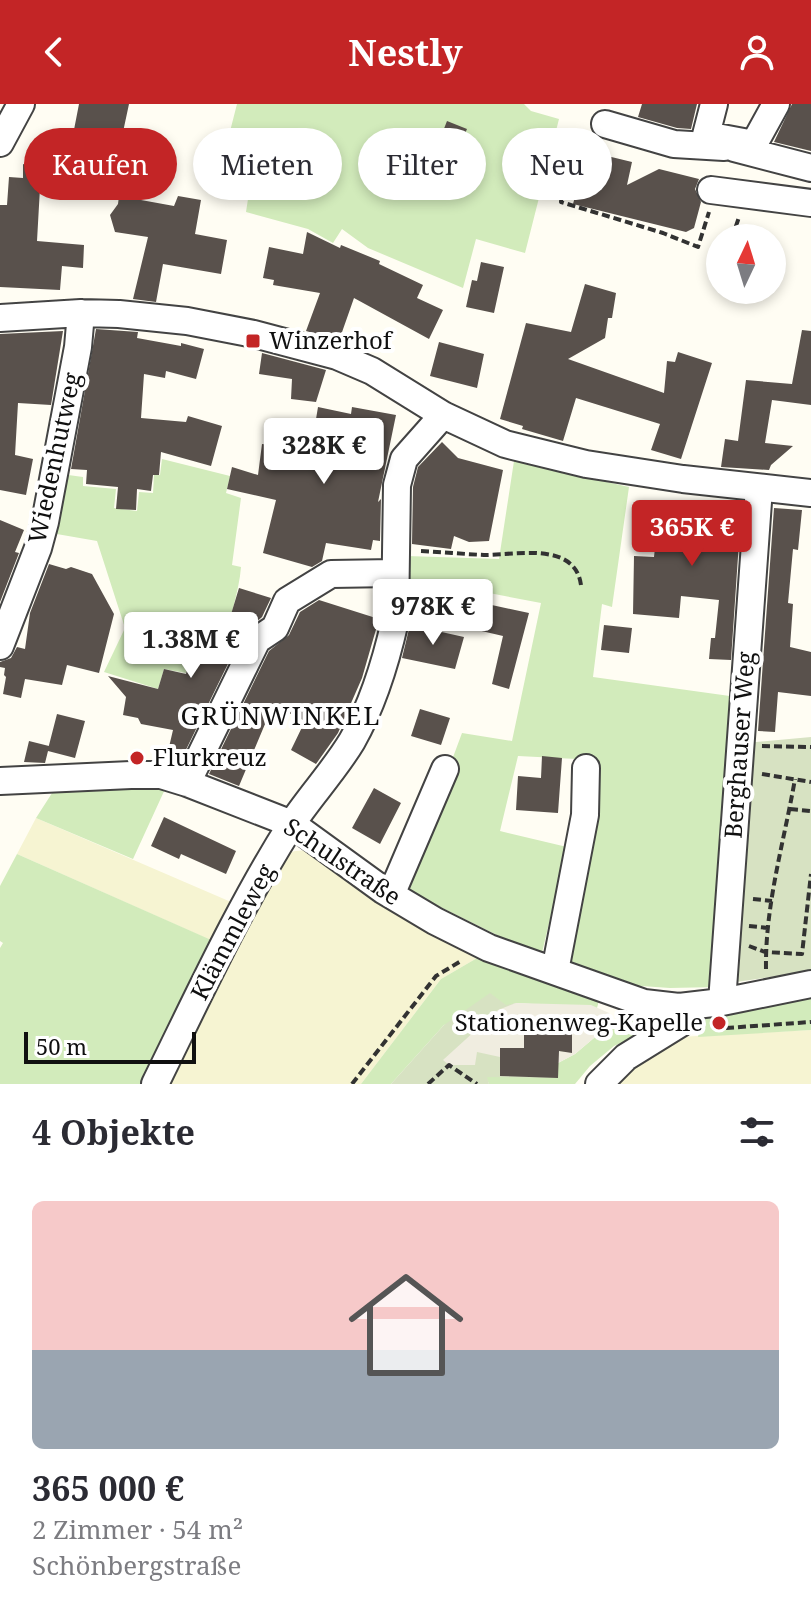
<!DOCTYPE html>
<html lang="de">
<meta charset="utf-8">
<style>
:root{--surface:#fff;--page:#f7f7f7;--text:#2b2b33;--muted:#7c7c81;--line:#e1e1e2;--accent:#c32526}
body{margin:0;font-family:"Noto Serif",serif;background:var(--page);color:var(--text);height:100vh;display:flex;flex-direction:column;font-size:30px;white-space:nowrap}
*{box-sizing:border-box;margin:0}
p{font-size:26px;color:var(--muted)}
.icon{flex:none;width:44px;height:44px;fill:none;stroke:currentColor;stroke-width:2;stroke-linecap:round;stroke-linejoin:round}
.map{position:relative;height:980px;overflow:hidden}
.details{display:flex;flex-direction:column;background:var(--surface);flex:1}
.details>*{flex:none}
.top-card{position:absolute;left:24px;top:24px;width:764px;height:72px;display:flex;gap:16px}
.needle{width:52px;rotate:4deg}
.buttons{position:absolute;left:706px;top:120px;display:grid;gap:16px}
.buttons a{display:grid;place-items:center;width:80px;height:80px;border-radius:50%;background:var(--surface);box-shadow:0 4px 12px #0003;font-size:40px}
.scale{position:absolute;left:24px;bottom:20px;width:172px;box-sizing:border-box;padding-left:8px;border:4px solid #101010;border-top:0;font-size:22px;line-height:28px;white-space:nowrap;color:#101010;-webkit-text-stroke:6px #fff;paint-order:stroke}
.price{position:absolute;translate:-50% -68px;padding:0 18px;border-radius:8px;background:#fff;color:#222;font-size:26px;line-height:52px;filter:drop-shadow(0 2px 4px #0008)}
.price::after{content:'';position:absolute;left:50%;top:48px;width:24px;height:18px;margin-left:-12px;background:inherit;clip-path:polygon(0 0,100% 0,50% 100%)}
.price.selected{background:var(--accent);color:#fff}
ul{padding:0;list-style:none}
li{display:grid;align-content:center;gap:16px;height:424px;padding:0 32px}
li+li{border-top:2px solid var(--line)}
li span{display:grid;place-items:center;height:248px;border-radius:12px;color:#555}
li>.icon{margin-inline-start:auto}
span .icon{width:144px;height:144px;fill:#fffc;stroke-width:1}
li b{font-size:34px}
h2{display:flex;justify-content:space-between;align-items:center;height:96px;padding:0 32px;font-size:34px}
.chip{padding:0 28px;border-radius:36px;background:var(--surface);box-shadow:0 4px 12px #0003;font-size:28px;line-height:72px}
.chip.selected{background:var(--accent);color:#fff}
header{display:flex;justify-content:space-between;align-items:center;height:104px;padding:0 32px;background:var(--accent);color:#fff;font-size:36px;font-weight:700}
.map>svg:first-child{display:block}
.farmland{fill:#f6f4d2}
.green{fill:#d2ebbb}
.cemetery{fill:#d7e2c2}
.plaza{fill:#f0ede0}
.building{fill:#59514c}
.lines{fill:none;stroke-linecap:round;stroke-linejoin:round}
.minor-casing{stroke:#434343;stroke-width:30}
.path{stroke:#323232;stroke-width:4;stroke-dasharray:8 4;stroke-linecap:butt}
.minor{stroke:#fff;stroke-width:26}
.poi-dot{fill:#c32526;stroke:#fff;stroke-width:3}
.labels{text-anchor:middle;stroke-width:8;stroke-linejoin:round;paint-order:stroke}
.poi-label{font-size:24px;fill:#101010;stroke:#fff;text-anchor:start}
.street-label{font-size:24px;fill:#101010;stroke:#fff}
.neighbourhood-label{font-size:26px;letter-spacing:2px;fill:#101010;stroke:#fff}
</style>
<header><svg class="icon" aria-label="back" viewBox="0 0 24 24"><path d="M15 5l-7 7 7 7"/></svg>Nestly<svg class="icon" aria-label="person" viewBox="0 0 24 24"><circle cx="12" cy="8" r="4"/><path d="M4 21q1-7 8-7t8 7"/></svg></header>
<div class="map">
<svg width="811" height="980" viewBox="0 0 811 980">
<rect width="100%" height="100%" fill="#fffdf3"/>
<!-- farmland -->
<path class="farmland" d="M36 714 252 807 286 750 295 747 310 746 484 850 441 875 361 980H147L217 839 17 750Z
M811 926V980H611L653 945 678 933Z"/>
<!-- green -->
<path class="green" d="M237 0H524L531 7 559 15 525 149 476 135 463 184 368 144 342 125 333 139 308 125 246 108 248 95 215 86Z
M162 355 230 372 226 389 241 394 232 461 241 463C239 489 229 514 224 541L195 535 186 569 164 565 158 585 104 568 125 524 97 437 51 429 61 370 83 373V382L116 385 114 404 137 407 139 388 153 389 154 371H160Z
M514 357 629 383 612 503 602 500 593 573 737 593 717 883 670 884 627 881 565 861 596 656 518 652 500 727 567 743 541 853 404 785 462 629 512 637 541 499 468 485 462 512 400 499 407 452 499 455Z
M166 683 133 755 36 714 54 686Z
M17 750 218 839 147 980H0V844L3 839 0 837V782Z
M484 850 600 893 597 904 516 899 444 921 391 980H361L441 875Z
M811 894V926L698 933 703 908Z
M641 907 647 908 652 914V919L646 928 614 942 590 962 575 980H489L486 973 558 959 575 950 614 917Z"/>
<!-- cemetery -->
<path class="cemetery" d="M811 633V867L729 879 746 639Z
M490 889 506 901 516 899 572 918V949L558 948V974L487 973 489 980H391L444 921Z"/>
<!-- plaza -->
<path class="plaza" d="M516 899 591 901 609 909 614 917 575 950 558 959V947L572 948V918L525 917 524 944H501L500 953 477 948 475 961H449L443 956 498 906Z"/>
<!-- building -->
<path class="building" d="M79 0H129L123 28 111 29 108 43 72 36Z
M642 0H697L691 25 677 24 638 13Z
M792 0H811V47L774 38Z
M447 17 467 25 457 48 438 40Z
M562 41 632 58 627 81 659 65 699 75 695 85 701 98 694 124 686 128 573 100 577 85 552 80Z
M23 60 41 66 37 137 84 141 83 164 62 162 60 186 0 183V101H7L9 73 23 74Z
M119 92 174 102 178 92 201 96 195 130 227 136 221 170 163 160 156 198 133 195 148 133 115 128 110 111 118 100Z
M307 128 340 144 341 141 380 157 379 160 423 181 417 194 443 206 429 235 354 194 341 231 336 229 334 235 306 227 320 189 273 181 274 176 263 174 269 143 303 150Z
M481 158 504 163 494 209 466 203 472 176 477 177Z
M585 180 616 189 612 214H608L605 234 568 255 664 289 667 257 675 258 678 248 712 259 681 355 651 346 660 320 576 294 563 337 522 325 523 322 500 315 526 219 571 228Z
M96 225 138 228 137 234 181 242V239L204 245 196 275 166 267 165 274 144 270 141 314 186 318 188 312 222 322 211 362 161 348 159 371H153L151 387 137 385 136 406 116 405 118 383 86 380 87 366 71 365Z
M802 226 811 227V301L772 296 765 339 793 342 771 361 769 366 721 363 725 335 738 337 746 276 792 280Z
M63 227 51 301 18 299 15 351 33 355 26 391 0 386V230Z
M439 238 484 250 477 284 430 272Z
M262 249 326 266 316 298 291 295 292 275 259 270Z
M318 303 351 310 352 303 396 311 378 398 381 395 380 437 373 436 371 446 326 439 322 457 312 463 263 449 276 396 227 385 232 363 258 371 262 340 311 345Z
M442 338 458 354 503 366 489 437 469 438 454 432 451 445 412 440 413 383 418 363Z
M660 399 741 408 731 556 709 555 711 534H715L719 496 681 492 679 514 633 510 634 452 654 453Z
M774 404 802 406 798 446 793 445 788 499 793 500 790 543 811 548V592L778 588 775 628 758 627Z
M0 416 24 426 15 448 19 449 0 498Z
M49 460 66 465 71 463 92 470 114 510 99 569 67 561 62 581 25 575 21 594 3 590 6 573 4 571 5 564 0 563V558L11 554 17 543 25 545 30 509Z
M239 484 271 494 262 513 243 529 179 660 166 656 173 626 141 620 138 614 123 611 126 593 108 572 158 585 164 565 186 570 195 534 222 540Z
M319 496 379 515 362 574 338 629 316 660 291 646 305 617 273 601 239 682 209 670 269 547 289 531 300 508Z
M478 498 529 509 509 585 492 580 503 532 473 525Z
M410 521 464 533 455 565 402 554Z
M604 521 632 524 629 549 601 546Z
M420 605 450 614 441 641 411 632Z
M57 610 85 617 75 654 48 647 45 659 24 658 29 637 49 642 48 645Z
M542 652 562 654 558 709 516 706 518 672 541 674Z
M374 684 401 699 380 740 352 724Z
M164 713 236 747 226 770 181 750 179 755 151 742Z
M524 917 572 918V949L559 947 558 974 500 972V944H524Z"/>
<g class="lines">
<!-- minor casing -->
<g class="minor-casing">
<path id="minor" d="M714 0 706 31 754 40 776 0
M605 20 674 40 724 43
M0 39 21 0
M734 44 811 64
M711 86 811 99
M0 214 81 209 119 210 187 217 254 230 337 252 372 267 443 311 505 340 586 360 683 375 811 389
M0 542 38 444 45 418 78 243 81 209
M0 677 131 671H161L187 679 292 720 383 786 435 817 489 844 644 899 679 903 722 898 811 880
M187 679 257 536 275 524 287 497 331 470 394 469
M391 791 445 665
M555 867 585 711 586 664
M722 898 759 384
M155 980C198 893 239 803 291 721 310 692 334 667 352 637 372 602 386 557 395 517L397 381 404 355 443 311
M599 980 626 953 681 919 679 903"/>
</g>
<!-- path -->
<path class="path" d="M564 69 561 98 663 129 698 143 709 108
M732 134 739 113
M421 447C442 448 463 450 484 451 516 451 575 437 581 481
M762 642 811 643
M762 670 811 678
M790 705 811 707
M753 795 772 797
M749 822 768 824
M749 842 765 848 802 850 811 770
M766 865C765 801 784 738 795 675
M726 924 811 918
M352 980 436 872 461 857
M428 980 449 961 477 980"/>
<!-- minor -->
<use href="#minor" class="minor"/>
</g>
<!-- markers -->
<g class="poi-dot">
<rect x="245" y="229" width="16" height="16" rx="4"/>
<circle cx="137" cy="654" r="8"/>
<circle cx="719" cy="919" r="8"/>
</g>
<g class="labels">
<!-- poi labels -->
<g class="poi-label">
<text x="269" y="245">Winzerhof</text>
<text x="153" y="662">Flurkreuz</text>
<text x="703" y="927" text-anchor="end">Stationenweg-Kapelle</text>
</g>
<!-- street labels -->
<g class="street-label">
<text transform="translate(55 354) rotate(-78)" y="8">Wiedenhutweg</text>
<text transform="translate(740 641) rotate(-86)" y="8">Berghauser Weg</text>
<text transform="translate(342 758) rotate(34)" y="8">Schulstraße</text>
<text transform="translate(233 828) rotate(-62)" y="8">Klämmleweg</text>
</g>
<!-- neighbourhood labels -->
<g class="neighbourhood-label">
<text x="281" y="621">GRÜNWINKEL</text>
</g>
</g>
</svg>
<div class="buttons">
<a><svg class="needle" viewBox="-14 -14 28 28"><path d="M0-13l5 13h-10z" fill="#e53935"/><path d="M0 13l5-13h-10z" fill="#7c7c81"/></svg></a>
</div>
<div class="scale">50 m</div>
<b class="price" style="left:324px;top:382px">328K €</b>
<b class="price selected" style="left:692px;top:464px">365K €</b>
<b class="price" style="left:433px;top:543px">978K €</b>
<b class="price" style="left:191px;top:576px">1.38M €</b>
<div class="top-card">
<a class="chip selected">Kaufen</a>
<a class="chip">Mieten</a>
<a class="chip">Filter</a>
<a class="chip">Neu</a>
</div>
</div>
<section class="details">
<h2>4 Objekte<svg class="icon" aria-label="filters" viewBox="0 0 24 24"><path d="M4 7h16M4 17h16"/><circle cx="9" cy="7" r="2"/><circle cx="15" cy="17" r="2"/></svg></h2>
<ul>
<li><span style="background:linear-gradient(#f6c9c9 60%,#9aa5b1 0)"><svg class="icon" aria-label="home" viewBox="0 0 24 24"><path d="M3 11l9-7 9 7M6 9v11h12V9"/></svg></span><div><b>365 000 €</b><p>2 Zimmer · 54 m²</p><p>Schönbergstraße</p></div></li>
</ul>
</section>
